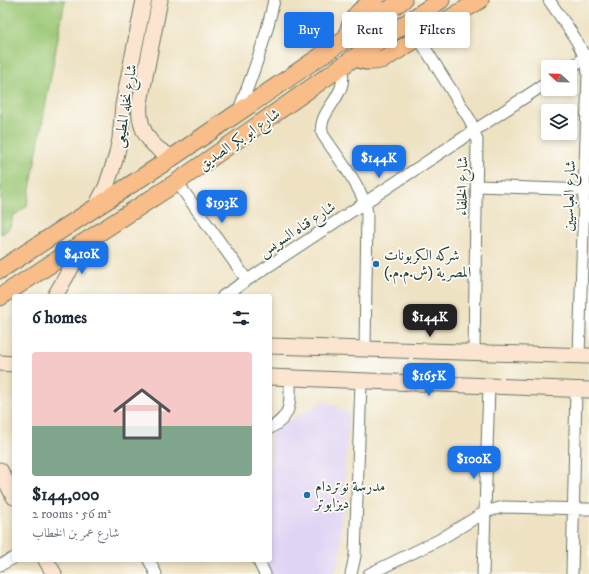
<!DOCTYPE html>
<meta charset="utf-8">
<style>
:root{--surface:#fff;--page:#f2f2f3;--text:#1f2937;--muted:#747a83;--line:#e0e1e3;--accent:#1a73e8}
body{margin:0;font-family:"IM FELL DW Pica",Amiri,serif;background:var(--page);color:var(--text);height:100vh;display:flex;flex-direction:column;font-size:15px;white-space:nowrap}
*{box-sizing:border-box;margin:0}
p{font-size:13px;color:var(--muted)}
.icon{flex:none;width:22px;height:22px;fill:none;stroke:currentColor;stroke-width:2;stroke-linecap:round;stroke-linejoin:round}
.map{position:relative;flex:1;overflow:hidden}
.details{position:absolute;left:12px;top:294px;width:260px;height:268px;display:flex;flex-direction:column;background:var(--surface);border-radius:4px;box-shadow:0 2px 6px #0003}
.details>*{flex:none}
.guide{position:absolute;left:284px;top:12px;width:245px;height:36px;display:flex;gap:8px}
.needle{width:26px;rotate:292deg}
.tools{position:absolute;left:541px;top:60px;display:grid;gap:8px}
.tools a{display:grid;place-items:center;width:36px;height:36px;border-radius:4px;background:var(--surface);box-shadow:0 2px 6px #0003;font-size:20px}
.price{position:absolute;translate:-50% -34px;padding:0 9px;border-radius:8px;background:var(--accent);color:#fff;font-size:13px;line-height:26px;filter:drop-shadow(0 1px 2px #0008)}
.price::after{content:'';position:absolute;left:50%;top:24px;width:12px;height:9px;margin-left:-6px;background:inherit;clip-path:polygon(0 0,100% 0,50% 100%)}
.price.active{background:#222;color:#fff}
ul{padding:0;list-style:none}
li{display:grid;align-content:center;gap:8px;height:212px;padding:0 20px}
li+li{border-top:1px solid var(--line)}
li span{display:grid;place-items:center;height:124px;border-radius:4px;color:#555}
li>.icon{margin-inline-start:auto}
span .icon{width:72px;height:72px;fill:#fffc;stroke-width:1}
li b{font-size:17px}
h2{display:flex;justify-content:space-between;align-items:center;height:48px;padding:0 20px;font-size:17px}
.tag{padding:0 14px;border-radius:4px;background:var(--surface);box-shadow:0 2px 6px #0003;font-size:14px;line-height:36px}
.tag.active{background:var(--accent);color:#fff}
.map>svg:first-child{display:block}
.built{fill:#e0d4f4}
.green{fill:#9bc775;stroke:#5d8254}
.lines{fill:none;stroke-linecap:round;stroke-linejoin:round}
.street-casing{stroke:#677766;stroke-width:13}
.secondary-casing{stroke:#677766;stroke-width:17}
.primary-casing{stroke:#677766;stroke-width:19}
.street{stroke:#fff;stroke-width:11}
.secondary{stroke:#fce5d0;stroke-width:15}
.primary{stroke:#f8bd89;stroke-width:17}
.poi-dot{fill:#1f6fb2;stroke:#fdfcf7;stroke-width:1.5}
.labels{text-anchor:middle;stroke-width:3.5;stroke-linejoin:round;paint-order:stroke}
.street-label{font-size:15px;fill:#1f3d34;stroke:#fdfcf7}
.poi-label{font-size:15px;fill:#1f3d34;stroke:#fdfcf7;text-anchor:start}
</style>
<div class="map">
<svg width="589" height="574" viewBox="0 0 589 574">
<rect width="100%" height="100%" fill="#fdfcf7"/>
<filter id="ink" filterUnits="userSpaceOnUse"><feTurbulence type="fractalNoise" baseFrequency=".025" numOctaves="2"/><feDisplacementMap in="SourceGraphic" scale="8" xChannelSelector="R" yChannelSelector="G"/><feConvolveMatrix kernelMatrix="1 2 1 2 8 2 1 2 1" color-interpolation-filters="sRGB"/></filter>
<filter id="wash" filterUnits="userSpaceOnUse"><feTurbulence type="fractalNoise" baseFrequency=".012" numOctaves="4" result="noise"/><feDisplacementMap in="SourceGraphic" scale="16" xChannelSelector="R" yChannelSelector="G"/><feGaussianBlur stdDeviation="0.9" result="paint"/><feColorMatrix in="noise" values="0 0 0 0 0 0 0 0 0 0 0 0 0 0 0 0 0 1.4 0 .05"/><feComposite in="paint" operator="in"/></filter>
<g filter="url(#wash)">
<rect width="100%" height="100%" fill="#eee2c3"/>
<!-- built -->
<path class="built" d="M325 401 349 414 339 560 335 570 332 574H269L262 560H270V431Z"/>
<!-- green -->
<path class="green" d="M0 0H65L27 206 12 217C13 224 8 232 1 234Z"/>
</g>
<g filter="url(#ink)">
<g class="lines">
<!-- street casing -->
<g class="street-casing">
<path id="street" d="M549 0C564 23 585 46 588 73L579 356
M418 37 470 120 477 140 474 352
M341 68C351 96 314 112 323 135 336 155 365 191 367 213L365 349
M570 68 589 55
M238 112C253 75 266 39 274 0
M177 182 247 280
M477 186 589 190
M223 296 548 82
M270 428C293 416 290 401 290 379
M149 560 156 574
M258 560 265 574
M0 565 14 558
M351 574 355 556 361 381
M369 574 439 540 485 512 503 507 589 509
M483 574 489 386
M572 574 576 389"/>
</g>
<!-- secondary casing -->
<g class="secondary-casing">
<path id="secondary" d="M160 0 140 102C137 127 149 148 173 157
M95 208 106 187 116 157 120 139 123 105 144 0
M55 296 75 261 81 243
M270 346 589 356
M0 363 14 364
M270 377 589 390
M0 470 14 497
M46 560 54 574"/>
</g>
<!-- primary casing -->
<g class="primary-casing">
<path id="primary" d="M347 37C351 17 359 10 375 0
M355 57C364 63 374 62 384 59L480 0
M0 270 173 157 403 0
M0 297 177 182 355 57 441 0"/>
</g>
<!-- street -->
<use href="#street" class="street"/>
<!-- secondary -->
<use href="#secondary" class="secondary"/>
<!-- primary -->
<use href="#primary" class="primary"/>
</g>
</g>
<!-- markers -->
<g class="poi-dot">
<circle cx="376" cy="264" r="4"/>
<circle cx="307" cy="495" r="4"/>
</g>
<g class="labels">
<!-- street labels -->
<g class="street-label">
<text transform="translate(125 106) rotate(-81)" y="5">شارع نخله المطيعى</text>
<text transform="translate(239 139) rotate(-35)" y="5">شارع ابو بكر الصديق</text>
<text transform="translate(462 186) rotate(-89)" y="5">شارع الخلفاء</text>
<text transform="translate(569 196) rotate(-88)" y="5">شارع العباسيين</text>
<text transform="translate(297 229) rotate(-33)" y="5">شارع قناه السويس</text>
</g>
<!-- poi labels -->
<g class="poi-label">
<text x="384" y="260">شركه الكربونات<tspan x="384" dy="17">المصرية (ش.م.م.)</tspan></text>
<text x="315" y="491">مدرسة نوتردام<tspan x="315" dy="17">ديزابوتر</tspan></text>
</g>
</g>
</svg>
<div class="tools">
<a><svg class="needle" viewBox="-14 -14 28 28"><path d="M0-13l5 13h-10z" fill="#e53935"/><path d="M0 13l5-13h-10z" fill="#747a83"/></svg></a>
<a><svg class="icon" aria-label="layers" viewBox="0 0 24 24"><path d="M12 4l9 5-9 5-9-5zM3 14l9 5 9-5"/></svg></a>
</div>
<b class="price" style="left:379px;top:179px">$144K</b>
<b class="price" style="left:222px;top:224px">$193K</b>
<b class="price" style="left:82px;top:275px">$410K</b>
<b class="price active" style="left:430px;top:338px">$144K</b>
<b class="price" style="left:429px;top:397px">$165K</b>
<b class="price" style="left:474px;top:480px">$100K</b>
<div class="guide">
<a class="tag active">Buy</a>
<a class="tag">Rent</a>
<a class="tag">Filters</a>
</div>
<section class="details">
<h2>6 homes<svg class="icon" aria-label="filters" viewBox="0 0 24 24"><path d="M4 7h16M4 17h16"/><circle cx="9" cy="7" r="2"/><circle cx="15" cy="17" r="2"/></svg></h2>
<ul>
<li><span style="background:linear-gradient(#f6c9c9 60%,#7fa58c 0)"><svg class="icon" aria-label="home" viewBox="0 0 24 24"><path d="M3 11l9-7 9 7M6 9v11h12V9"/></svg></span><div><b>$144,000</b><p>2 rooms · 56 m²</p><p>شارع عمر بن الخطاب</p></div></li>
</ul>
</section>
</div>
